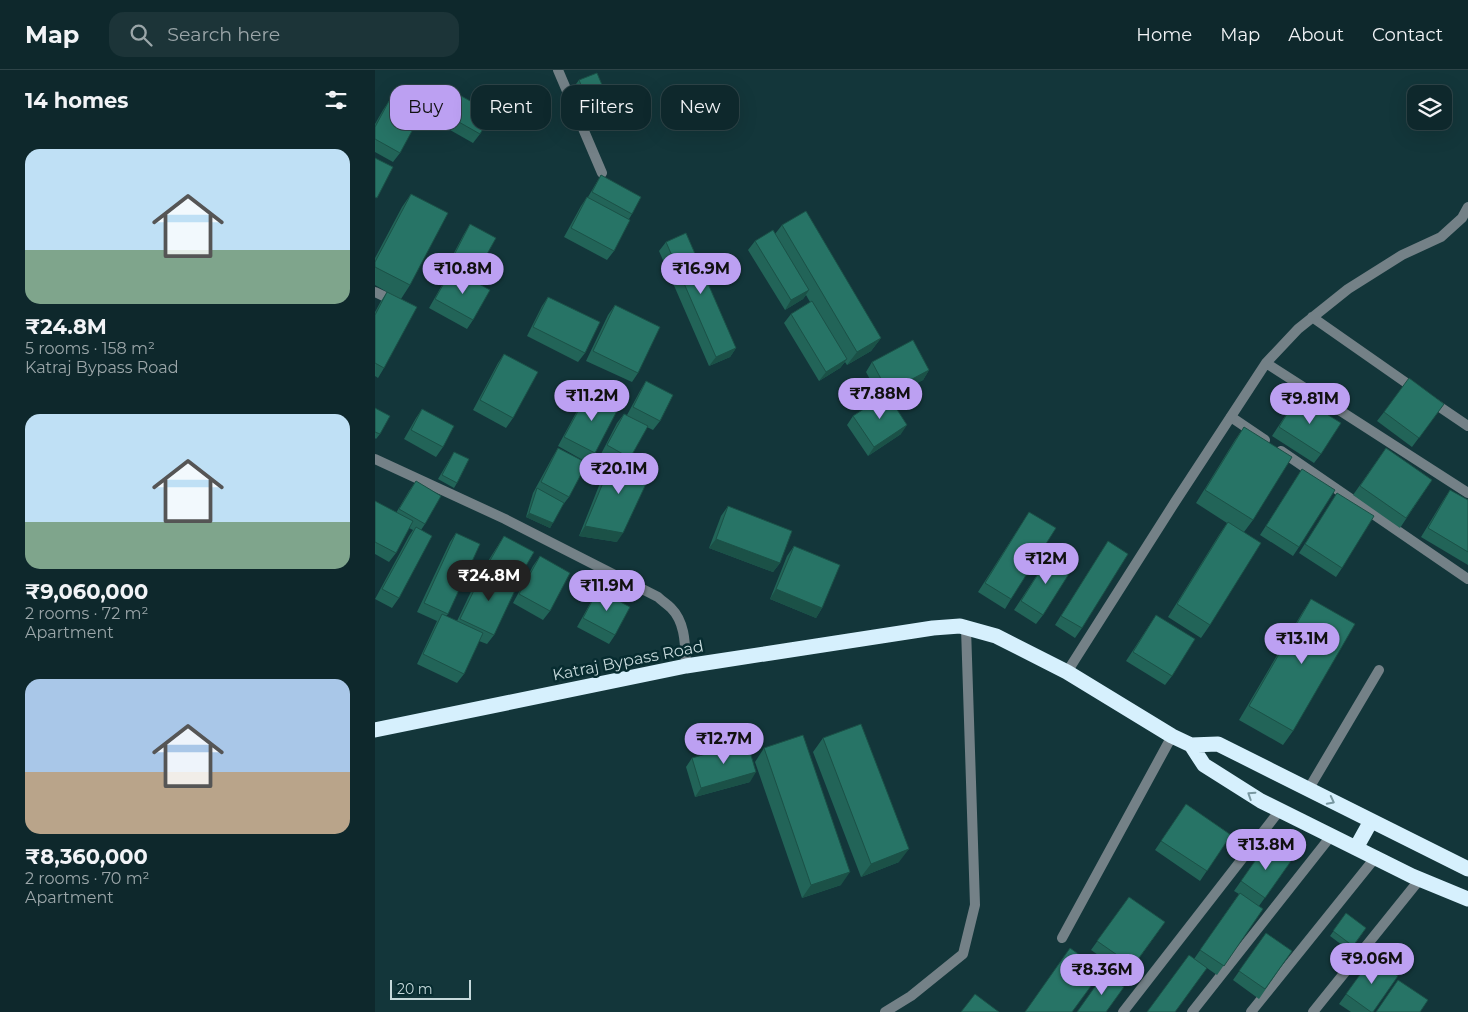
<!DOCTYPE html>
<meta charset="utf-8">
<style>
:root{--surface:#0e282c;--page:#1c3438;--text:#f1f3f6;--muted:#9ba6a9;--line:#2e4448;--accent:#bca0f2}
body{margin:0;font-family:Montserrat,sans-serif;background:var(--page);color:var(--text);height:100vh;display:flex;flex-direction:column;font-size:19px;white-space:nowrap}
*{box-sizing:border-box;margin:0}
p{font-size:16px;color:var(--muted)}
.icon{flex:none;width:28px;height:28px;fill:none;stroke:currentColor;stroke-width:2;stroke-linecap:round;stroke-linejoin:round}
.map{position:relative;flex:1;overflow:hidden}
.sheet{display:flex;flex-direction:column;background:var(--surface);width:375px}
.sheet>*{flex:none}
.hud{position:absolute;left:15px;top:15px;width:475px;height:45px;display:flex;gap:10px}
.fabs{position:absolute;left:1032px;top:15px;display:grid;gap:10px}
.fabs a{display:grid;place-items:center;width:45px;height:45px;border-radius:10px;background:var(--surface);box-shadow:0 5px 20px #0002,0 0 0 1px var(--line);font-size:25px}
.scale{position:absolute;left:15px;bottom:12px;width:81px;box-sizing:border-box;padding-left:5px;border:2px solid #c6d9db;border-top:0;font-size:14px;line-height:18px;white-space:nowrap;color:#c6d9db;-webkit-text-stroke:4px #072c30;paint-order:stroke}
.price{position:absolute;translate:-50% -42px;padding:0 11px;border-radius:18px;background:var(--accent);color:#111;font-size:16px;line-height:32px;filter:drop-shadow(0 1px 2px #0008)}
.price::after{content:'';position:absolute;left:50%;top:30px;width:15px;height:11px;margin-left:-8px;background:inherit;clip-path:polygon(0 0,100% 0,50% 100%)}
.price.current{background:#222;color:#fff}
ul{padding:0;list-style:none}
li{display:grid;align-content:center;gap:10px;height:265px;padding:0 25px}
li span{display:grid;place-items:center;height:155px;border-radius:15px;color:#555}
li>.icon{margin-inline-start:auto}
span .icon{width:90px;height:90px;fill:#fffc;stroke-width:1}
li b{font-size:21px}
h2{display:flex;justify-content:space-between;align-items:center;height:60px;padding:0 25px;font-size:21px}
.pill{padding:0 18px;border-radius:15px;background:var(--surface);box-shadow:0 5px 20px #0002,0 0 0 1px var(--line);font-size:18px;line-height:45px}
.pill.current{background:var(--accent);color:#111}
header{display:flex;align-items:center;gap:30px;box-sizing:border-box;height:70px;padding:0 25px;background:var(--surface);border-bottom:1px solid var(--line)}
header strong{font-size:24px}
nav{display:flex;gap:28px;margin-inline-start:auto;font-size:18px}
.search{width:350px;height:45px;background:var(--page);display:flex;align-items:center;gap:12px;box-sizing:border-box;padding:0 18px;border-radius:15px;color:var(--muted);font-size:19px}
main{display:flex;flex:1;min-height:0}
.map>svg:first-child{display:block}
.lines{fill:none;stroke-linecap:round;stroke-linejoin:round}
.lane{stroke:#748187;stroke-width:10}
.street{stroke:#748187;stroke-width:10}
.highway{stroke:#d6f0fd;stroke-width:15}
.wall{fill:#226458}
.shaded-wall{fill:#1b5147}
.building{fill:#277466;stroke:#1b5147}
.oneway{stroke:#7998a1}
.labels{text-anchor:middle;stroke-width:5;stroke-linejoin:round;paint-order:stroke}
.street-label{font-size:16px;fill:#c6d9db;stroke:#072c30}
</style>
<header>
<strong>Map</strong>
<div class="search"><svg class="icon" aria-label="search" viewBox="0 0 24 24"><circle cx="10" cy="10" r="6"/><path d="M15 15l6 6"/></svg>Search here</div>
<nav><a>Home</a><a>Map</a><a>About</a><a>Contact</a></nav>
</header>
<main>
<section class="sheet">
<h2>14 homes<svg class="icon" aria-label="filters" viewBox="0 0 24 24"><path d="M4 7h16M4 17h16"/><circle cx="9" cy="7" r="2"/><circle cx="15" cy="17" r="2"/></svg></h2>
<ul>
<li><span style="background:linear-gradient(#bfe0f5 65%,#7fa58c 0)"><svg class="icon" aria-label="home" viewBox="0 0 24 24"><path d="M3 11l9-7 9 7M6 9v11h12V9"/></svg></span><div><b>₹24.8M</b><p>5 rooms · 158 m²</p><p>Katraj Bypass Road</p></div></li>
<li><span style="background:linear-gradient(#bfe0f5 70%,#7fa58c 0)"><svg class="icon" aria-label="home" viewBox="0 0 24 24"><path d="M3 11l9-7 9 7M6 9v11h12V9"/></svg></span><div><b>₹9,060,000</b><p>2 rooms · 72 m²</p><p>Apartment</p></div></li>
<li><span style="background:linear-gradient(#a9c7e8 60%,#b9a48a 0)"><svg class="icon" aria-label="home" viewBox="0 0 24 24"><path d="M3 11l9-7 9 7M6 9v11h12V9"/></svg></span><div><b>₹8,360,000</b><p>2 rooms · 70 m²</p><p>Apartment</p></div></li>
</ul>
</section>
<div class="map">
<svg width="1093" height="942" viewBox="0 0 1093 942">
<rect width="100%" height="100%" fill="#13363a"/>
<g class="lines">
<!-- lane -->
<path class="lane" d="M856 347 890 370
M906 381 1093 509
M687 868 797 666
M938 942 1045 809"/>
<!-- street -->
<path class="street" d="M183 0 227 103
M0 222 19 231
M937 247 1040 319
M891 293 1093 423
M1056 331 1093 356
M0 389 130 449 283 527C287 531 292 534 296 538 311 553 310 576 311 596
M692 602 800 432 891 293 923 259 973 219 1027 185 1066 167 1087 148 1093 137
M933 720 1004 600
M510 942 536 926 588 884 600 835 591 558
M748 942 905 740
M817 942 956 766
M876 942 1000 788"/>
<!-- highway -->
<path class="highway" d="M0 660 311 596 558 558 585 556 621 566 692 602 797 666 816 675 843 674 1093 799
M816 675 829 695 886 731 1037 806 1093 829
M981 778 996 751"/>
</g>
<!-- wall -->
<path class="wall" d="M204 10 230 22 226 27 209 34 201 14Z
M79 22 105 64 98 73 61 52 73 31Z
M14 31 25 83 18 92 0 82V54L8 40Z
M226 105 257 144 254 149 239 181 232 190 189 167 206 136 212 127H213L220 115Z
M36 124 35 215 26 229 9 298 3 308 0 306V242L6 231 12 222 0 215V188L27 137Z
M95 154 102 202 97 210 98 250 92 259 54 238 71 208 76 201 71 198 89 164Z
M407 155 506 268 496 281 472 295 470 292 465 298 444 311 409 253 416 244 435 232 431 225 428 229 410 240 373 180 380 171 400 164Z
M291 172 361 278 355 287 334 296 284 181Z
M173 227 210 283 203 292 152 266 167 236Z
M240 235 263 303 257 312 211 291 233 245Z
M129 284 138 348 131 358 98 340 123 293Z
M497 292 554 300 548 310 514 327 526 364 493 386 472 355 478 346 505 328 491 302Z
M271 311 285 351 278 360 272 357 254 390 242 472 204 466 233 393 236 390 226 384 242 353 249 344 252 345 265 321Z
M214 321 220 383 213 393 183 376 208 330Z
M923 326 946 384 939 393 897 366Z
M1069 334 1037 377 1002 351 1009 342Z
M0 338 5 364 1 369 0 368Z
M47 339 68 377 61 387 29 369 41 348Z
M869 357 878 450 869 462 835 555 826 568 793 547 844 465 852 453 821 433 860 370Z
M183 378 194 427 187 436 175 458 151 447 158 423 177 388Z
M1011 378 1057 410 1025 458 978 425Z
M79 382 82 413 79 418 63 409Z
M927 399 924 477 918 486 885 465Z
M41 411 50 454 46 460 24 528 17 538 0 529 34 466 38 460 34 458 21 483 14 492 0 484V431L21 443 34 421Z
M1075 420 1093 430V495L1046 467 1069 429Z
M962 423 967 498 961 507 924 483Z
M353 436 405 493 398 502 334 478 346 446Z
M654 442 636 529 630 539 603 522Z
M81 463 73 544 71 546 82 551 103 507 129 466 159 482 141 513 119 565 112 574 104 571 89 604 82 613 42 594 62 551 42 542 75 472Z
M733 471 707 558 700 568 680 555Z
M419 476 447 538 441 548 395 529 412 486Z
M675 485 668 545 661 554 639 540Z
M165 486 175 541 168 550 138 533 158 496Z
M223 520 240 565 234 574 202 557 217 530Z
M936 529 918 661 908 675 864 650 927 543Z
M781 545 797 606 790 615 751 591Z
M448 668 524 792 486 807 438 682Z
M389 678 466 815 427 828 380 692Z
M317 688 375 712 320 727 311 697Z
M811 734 856 765 825 811 780 780Z
M892 774 916 791 884 836 888 839 842 905 819 889 864 824 859 821Z
M754 827 790 852 752 905 716 880Z
M971 843 991 858 975 881 955 866Z
M891 863 917 881 884 929 858 910Z
M997 888 998 942H976L964 934Z"/>
<!-- shaded-wall -->
<path class="shaded-wall" d="M230 22 226 27 209 34 212 29Z
M434 220 428 229 410 240 416 230Z
M506 268 496 281 472 295 482 282Z
M361 278 355 287 334 296 341 287Z
M472 289 465 298 444 311 451 302Z
M554 300 548 310 507 331 513 322Z
M532 355 526 364 493 386 499 377Z
M154 443 178 453 175 458 151 447Z
M210 456 248 463 242 472 204 466Z
M341 469 405 493 398 502 334 478Z
M401 519 447 538 441 548 395 529Z
M381 702 375 712 320 727 326 718Z
M534 779 524 792 486 807 496 794Z
M475 802 466 815 427 828 436 815Z"/>
<!-- building -->
<path class="building" d="M222 3 230 22 212 29 204 10Z
M79 22 117 43 105 64 68 43Z
M14 31 44 48 25 83 0 69V57Z
M0 88 18 97 2 128 0 127Z
M226 105 266 127 257 144 217 122Z
M36 124 73 143 35 215 0 197V192Z
M212 127 255 150 239 181 196 158Z
M431 141 506 268 482 282 407 155Z
M95 154 121 168 102 202 77 189Z
M398 160 434 220 416 230 380 171Z
M311 163 361 278 341 287 291 172Z
M77 199 115 220 98 250 60 229Z
M12 222 42 237 9 298 0 293V245Z
M173 227 225 252 210 283 158 257Z
M437 231 472 289 451 302 416 244Z
M240 235 285 257 263 303 218 281Z
M538 270 554 300 513 322 497 292Z
M129 284 163 302 138 348 105 330Z
M1034 308 1069 334 1044 368 1009 342Z
M271 311 298 325 285 351 258 337Z
M214 321 244 337 220 383 189 367Z
M512 324 532 355 499 377 478 346Z
M923 326 966 353 946 384 904 357Z
M0 338 15 346 5 364 0 362Z
M47 339 79 356 68 377 36 360Z
M249 344 273 356 255 388 232 375Z
M869 357 917 387 878 450 830 420Z
M183 378 212 393 194 427 166 412Z
M1011 378 1057 410 1031 448 985 416Z
M79 382 94 389 82 413 67 405Z
M240 384 277 401 248 463 210 456Z
M927 399 960 420 924 477 891 456Z
M41 411 66 426 50 454 24 439Z
M162 418 189 433 178 453 154 443Z
M1075 420 1093 430V482L1053 458Z
M962 423 999 446 967 498 930 474Z
M0 431 38 451 21 483 0 472Z
M353 436 417 461 405 493 341 469Z
M654 442 681 458 636 529 610 513Z
M853 452 886 473 835 555 802 534Z
M41 457 57 466 24 528 7 519Z
M81 463 105 474 73 544 49 533Z
M129 466 159 482 142 511 113 494Z
M733 471 753 484 707 558 686 546Z
M419 476 465 495 447 538 401 519Z
M675 485 697 499 668 545 646 531Z
M165 486 195 503 175 541 144 524Z
M110 498 143 514 119 565 85 549Z
M223 520 255 537 240 565 208 548Z
M936 529 980 554 918 661 874 636Z
M67 544 108 563 89 604 48 584Z
M781 545 820 569 797 606 758 582Z
M486 654 534 779 496 794 448 668Z
M428 665 475 802 436 815 389 678Z
M372 672 381 702 326 718 317 688Z
M811 734 856 765 832 801 786 771Z
M892 774 916 791 890 828 866 811Z
M865 823 888 839 849 896 825 880Z
M754 827 790 852 758 896 722 871Z
M971 843 991 858 978 876 958 861Z
M891 863 917 881 890 919 864 901Z
M695 878 727 901 697 942H650Z
M814 885 832 898 800 942H772Z
M997 888 1023 906 998 942H996L971 924Z
M729 904 749 917 731 942H702Z
M1023 910 1053 930 1045 942H1001Z
M600 924 624 942H586Z"/>
<!-- one-way arrows -->
<defs><path id="oneway-chevron" d="M-2-3.5L2.5 0L-2 3.5" fill="none" stroke-width="1.6" stroke-linecap="round" stroke-linejoin="round" transform="scale(1.25)"/></defs>
<g class="oneway">
<use href="#oneway-chevron" transform="translate(876 725) rotate(-147)"/>
<use href="#oneway-chevron" transform="translate(956 731) rotate(27)"/>
</g>
<g class="labels">
<!-- street labels -->
<g class="street-label">
<text transform="translate(253 590) rotate(-11)" y="6">Katraj Bypass Road</text>
</g>
</g>
</svg>
<div class="fabs">
<a><svg class="icon" aria-label="layers" viewBox="0 0 24 24"><path d="M12 4l9 5-9 5-9-5zM3 14l9 5 9-5"/></svg></a>
</div>
<div class="scale">20 m</div>
<b class="price" style="left:88px;top:225px">₹10.8M</b>
<b class="price" style="left:326px;top:225px">₹16.9M</b>
<b class="price" style="left:505px;top:350px">₹7.88M</b>
<b class="price" style="left:217px;top:352px">₹11.2M</b>
<b class="price" style="left:935px;top:355px">₹9.81M</b>
<b class="price" style="left:244px;top:425px">₹20.1M</b>
<b class="price" style="left:671px;top:515px">₹12M</b>
<b class="price current" style="left:114px;top:532px">₹24.8M</b>
<b class="price" style="left:232px;top:542px">₹11.9M</b>
<b class="price" style="left:927px;top:595px">₹13.1M</b>
<b class="price" style="left:349px;top:695px">₹12.7M</b>
<b class="price" style="left:891px;top:801px">₹13.8M</b>
<b class="price" style="left:997px;top:915px">₹9.06M</b>
<b class="price" style="left:727px;top:926px">₹8.36M</b>
<div class="hud">
<a class="pill current">Buy</a>
<a class="pill">Rent</a>
<a class="pill">Filters</a>
<a class="pill">New</a>
</div>
</div>
</main>
